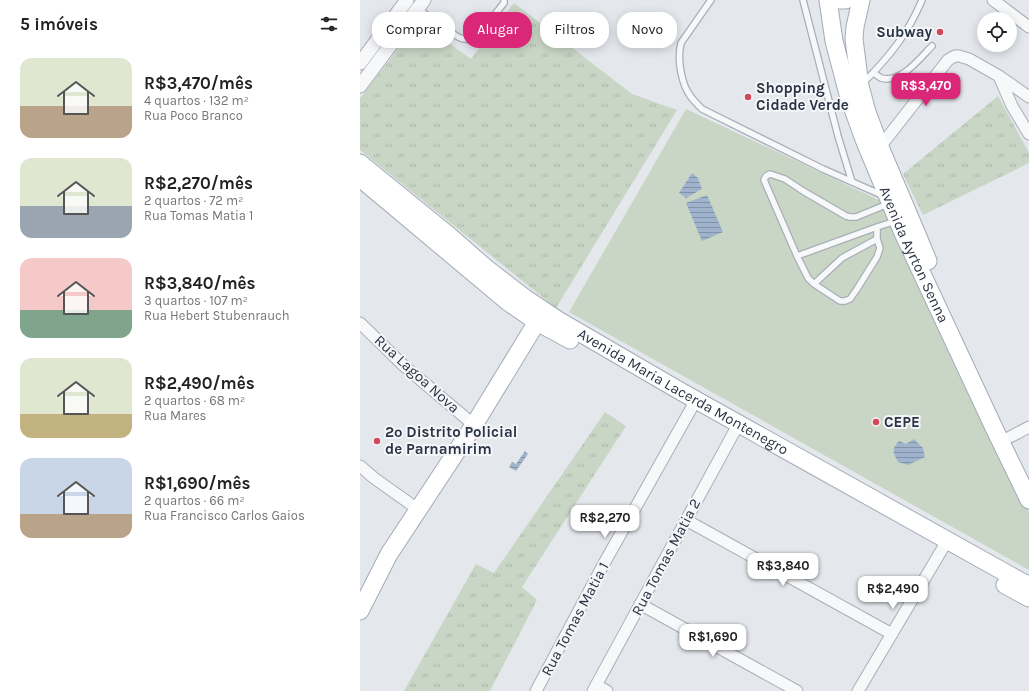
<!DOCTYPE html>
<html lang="pt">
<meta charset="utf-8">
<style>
:root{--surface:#fff;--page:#f6f6f6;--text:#222;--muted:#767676;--accent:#db2777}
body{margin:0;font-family:Karla,sans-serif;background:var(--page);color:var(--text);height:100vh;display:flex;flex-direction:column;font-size:15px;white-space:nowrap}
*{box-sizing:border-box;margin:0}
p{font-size:13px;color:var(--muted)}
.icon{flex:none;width:22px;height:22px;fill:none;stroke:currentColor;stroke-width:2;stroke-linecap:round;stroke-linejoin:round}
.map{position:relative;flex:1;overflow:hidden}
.details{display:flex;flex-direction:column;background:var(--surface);width:360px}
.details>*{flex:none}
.banner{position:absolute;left:12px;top:12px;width:380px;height:36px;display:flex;gap:8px}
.controls{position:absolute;left:617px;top:12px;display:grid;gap:8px}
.controls a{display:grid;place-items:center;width:40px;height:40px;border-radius:50%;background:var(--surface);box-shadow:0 2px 10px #0003;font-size:20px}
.price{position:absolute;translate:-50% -34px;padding:0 9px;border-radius:8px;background:#fff;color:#222;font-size:13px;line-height:26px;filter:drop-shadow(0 1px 2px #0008)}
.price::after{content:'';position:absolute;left:50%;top:24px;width:12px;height:9px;margin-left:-6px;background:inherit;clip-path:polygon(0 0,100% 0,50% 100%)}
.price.on{background:var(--accent);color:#fff}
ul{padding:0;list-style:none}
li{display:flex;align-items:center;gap:12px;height:100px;padding:0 20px}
li span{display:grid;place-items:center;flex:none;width:112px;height:80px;border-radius:12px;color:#555}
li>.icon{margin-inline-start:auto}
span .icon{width:48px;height:48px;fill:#fffc;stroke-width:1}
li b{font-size:17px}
h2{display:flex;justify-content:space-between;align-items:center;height:48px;padding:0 20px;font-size:17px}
.pill{padding:0 14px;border-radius:16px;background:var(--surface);box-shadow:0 2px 10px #0003;font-size:14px;line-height:36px}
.pill.on{background:var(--accent);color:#fff}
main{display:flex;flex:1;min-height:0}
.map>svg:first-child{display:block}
.grass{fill:url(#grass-tufts)}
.park{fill:#c9d6c5}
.water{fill:url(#water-rules)}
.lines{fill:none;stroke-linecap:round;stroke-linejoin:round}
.service-casing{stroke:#a9aeb7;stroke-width:8}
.minor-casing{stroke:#a9aeb7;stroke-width:13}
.tertiary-casing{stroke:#a9aeb7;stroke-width:15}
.primary-casing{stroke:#a3abb8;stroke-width:19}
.service{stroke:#f7f8fa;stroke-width:5.5}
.minor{stroke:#f7f8fa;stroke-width:11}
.tertiary{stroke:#f7f8fa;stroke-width:13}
.primary{stroke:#fff;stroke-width:17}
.poi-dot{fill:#d1495b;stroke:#f4f6f9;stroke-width:1.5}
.labels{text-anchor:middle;stroke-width:4;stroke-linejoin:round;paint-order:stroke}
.poi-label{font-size:15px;font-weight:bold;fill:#2b3445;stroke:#f4f6f9;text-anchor:start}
.street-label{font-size:15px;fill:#2b3445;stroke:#f4f6f9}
</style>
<main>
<section class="details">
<h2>5 imóveis<svg class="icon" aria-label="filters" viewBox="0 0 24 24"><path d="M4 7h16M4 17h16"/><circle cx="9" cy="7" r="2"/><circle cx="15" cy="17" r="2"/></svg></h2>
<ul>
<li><span style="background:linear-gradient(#dfe7d0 60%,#b9a48a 0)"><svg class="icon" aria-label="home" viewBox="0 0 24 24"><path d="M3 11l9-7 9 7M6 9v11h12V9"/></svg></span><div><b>R$3,470/mês</b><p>4 quartos · 132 m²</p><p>Rua Poco Branco</p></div></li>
<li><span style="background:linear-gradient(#dfe7d0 60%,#9aa5b1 0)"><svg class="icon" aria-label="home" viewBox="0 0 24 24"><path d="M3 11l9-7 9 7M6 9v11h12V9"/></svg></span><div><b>R$2,270/mês</b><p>2 quartos · 72 m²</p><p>Rua Tomas Matia 1</p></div></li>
<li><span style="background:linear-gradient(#f6c9c9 65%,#7fa58c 0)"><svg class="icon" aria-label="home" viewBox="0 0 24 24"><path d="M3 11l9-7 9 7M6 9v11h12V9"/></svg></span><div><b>R$3,840/mês</b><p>3 quartos · 107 m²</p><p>Rua Hebert Stubenrauch</p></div></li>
<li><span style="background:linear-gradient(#dfe7d0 70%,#c2b280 0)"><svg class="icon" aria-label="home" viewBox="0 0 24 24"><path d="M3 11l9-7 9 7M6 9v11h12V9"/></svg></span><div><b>R$2,490/mês</b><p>2 quartos · 68 m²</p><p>Rua Mares</p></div></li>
<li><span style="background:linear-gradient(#c9d6e8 70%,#b9a48a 0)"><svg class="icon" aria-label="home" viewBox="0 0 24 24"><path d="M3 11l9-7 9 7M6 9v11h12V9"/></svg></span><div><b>R$1,690/mês</b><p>2 quartos · 66 m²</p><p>Rua Francisco Carlos Gaios</p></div></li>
</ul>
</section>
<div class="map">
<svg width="669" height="691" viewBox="0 0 669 691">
<defs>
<pattern id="grass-tufts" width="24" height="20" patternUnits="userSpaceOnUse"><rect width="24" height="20" fill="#c9d6c5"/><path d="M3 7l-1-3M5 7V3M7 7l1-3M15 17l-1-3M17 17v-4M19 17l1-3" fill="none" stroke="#adb8ab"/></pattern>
<pattern id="water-rules" width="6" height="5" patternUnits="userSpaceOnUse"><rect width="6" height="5" fill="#9fb4cc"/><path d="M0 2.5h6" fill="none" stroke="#8293a7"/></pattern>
</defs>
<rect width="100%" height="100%" fill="#e4e7ec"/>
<!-- grass -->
<path class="grass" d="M154 3 272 94 317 110 196 308 0 150V98L59 22 111 59Z
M638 96 669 153V163L563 215 543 174Z
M245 412 266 426 162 587 177 600 130 691H44L116 564 134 573Z"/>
<!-- park -->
<path class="park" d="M326 109 521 201 669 512V570L209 312Z"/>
<!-- water -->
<path class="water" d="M332 173 338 178 342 189 326 198 319 193Z
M347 195 363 232 342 241 326 203Z
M554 439 563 448 565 457 548 465 538 462C533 453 531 449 539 441L546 444Z
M165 451 168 454 156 471 149 467 152 462 156 464Z"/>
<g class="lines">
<!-- service casing -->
<g class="service-casing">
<path id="service" d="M351 0 321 43C317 59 321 84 331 97 334 101 338 105 342 109L463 169 524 196
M443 0 478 136 492 182
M58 9 95 35C98 37 103 40 107 39 118 38 137 11 144 3V0
M513 73C516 74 519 77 521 78 541 84 560 58 572 46
M503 83C529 57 548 34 562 0
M528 204 496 217H490L486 216 443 191 425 179 410 174 406 176 404 180 437 256 448 278 454 284 480 301H485L490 299 497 289 517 257 520 248 517 239V227L536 221
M437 256 517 227
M454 284 482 258 517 239"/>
</g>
<!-- minor casing -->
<g class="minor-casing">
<path id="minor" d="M633 0 669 27
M639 76 652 106 669 134
M520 147 588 60 595 56H599L609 59 639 76 669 97
M0 323 43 365 114 425
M650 437 669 427
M0 466 14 478 59 510
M326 520 532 634
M280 604 437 691
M236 685 247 691
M176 691 242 567 336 400
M233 691 379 423
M498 691 587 541"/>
</g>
<!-- tertiary casing -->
<g class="tertiary-casing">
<path id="tertiary" d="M0 63 47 0
M0 86 64 0"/>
</g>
<!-- primary casing -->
<g class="primary-casing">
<g id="primary">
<path id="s1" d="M468 0 474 41 489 98 505 142 543 233 635 430 669 500"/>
<path d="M478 0H486"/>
<path d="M501 0 495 27 494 39 500 86 507 112 520 147 556 232 568 261"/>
<path id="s2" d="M0 163 86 233 126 268 165 298 198 320 320 391 662 582 669 585"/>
<path d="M0 178 148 302 177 322 210 340"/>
<path d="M645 585 669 598"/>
<path d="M0 611 29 554 114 425 183 312"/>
</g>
</g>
<!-- service -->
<use href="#service" class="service"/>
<!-- minor -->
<use href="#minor" class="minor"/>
<!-- tertiary -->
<use href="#tertiary" class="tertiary"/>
<!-- primary -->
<use href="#primary" class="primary"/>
</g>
<!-- markers -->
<g class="poi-dot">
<circle cx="580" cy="32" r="4"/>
<circle cx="388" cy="97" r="4"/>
<circle cx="516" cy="422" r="4"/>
<circle cx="17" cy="441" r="4"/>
</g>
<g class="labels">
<!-- poi labels -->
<g class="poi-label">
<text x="572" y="37" text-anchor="end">Subway</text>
<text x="396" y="93">Shopping<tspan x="396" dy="17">Cidade Verde</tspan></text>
<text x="524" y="427">CEPE</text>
<text x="25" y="437">2º Distrito Policial<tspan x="25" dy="17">de Parnamirim</tspan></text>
</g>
<!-- street labels -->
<g class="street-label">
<text dy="5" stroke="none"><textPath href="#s1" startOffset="270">Avenida Ayrton Senna</textPath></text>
<text transform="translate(57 374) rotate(42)" y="5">Rua Lagoa Nova</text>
<text dy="5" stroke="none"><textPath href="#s2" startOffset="397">Avenida Maria Lacerda Montenegro</textPath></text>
<text transform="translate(306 557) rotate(-62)" y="5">Rua Tomas Matia 2</text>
<text transform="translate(215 619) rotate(-62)" y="5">Rua Tomas Matia 1</text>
</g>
</g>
</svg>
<div class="controls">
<a><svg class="icon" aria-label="locate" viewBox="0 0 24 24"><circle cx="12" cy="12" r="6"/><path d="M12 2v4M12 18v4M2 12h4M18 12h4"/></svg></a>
</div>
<b class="price on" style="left:566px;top:107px">R$3,470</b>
<b class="price" style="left:245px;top:539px">R$2,270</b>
<b class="price" style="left:423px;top:587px">R$3,840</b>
<b class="price" style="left:533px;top:610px">R$2,490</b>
<b class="price" style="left:353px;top:658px">R$1,690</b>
<div class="banner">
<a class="pill">Comprar</a>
<a class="pill on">Alugar</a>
<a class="pill">Filtros</a>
<a class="pill">Novo</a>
</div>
</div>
</main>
